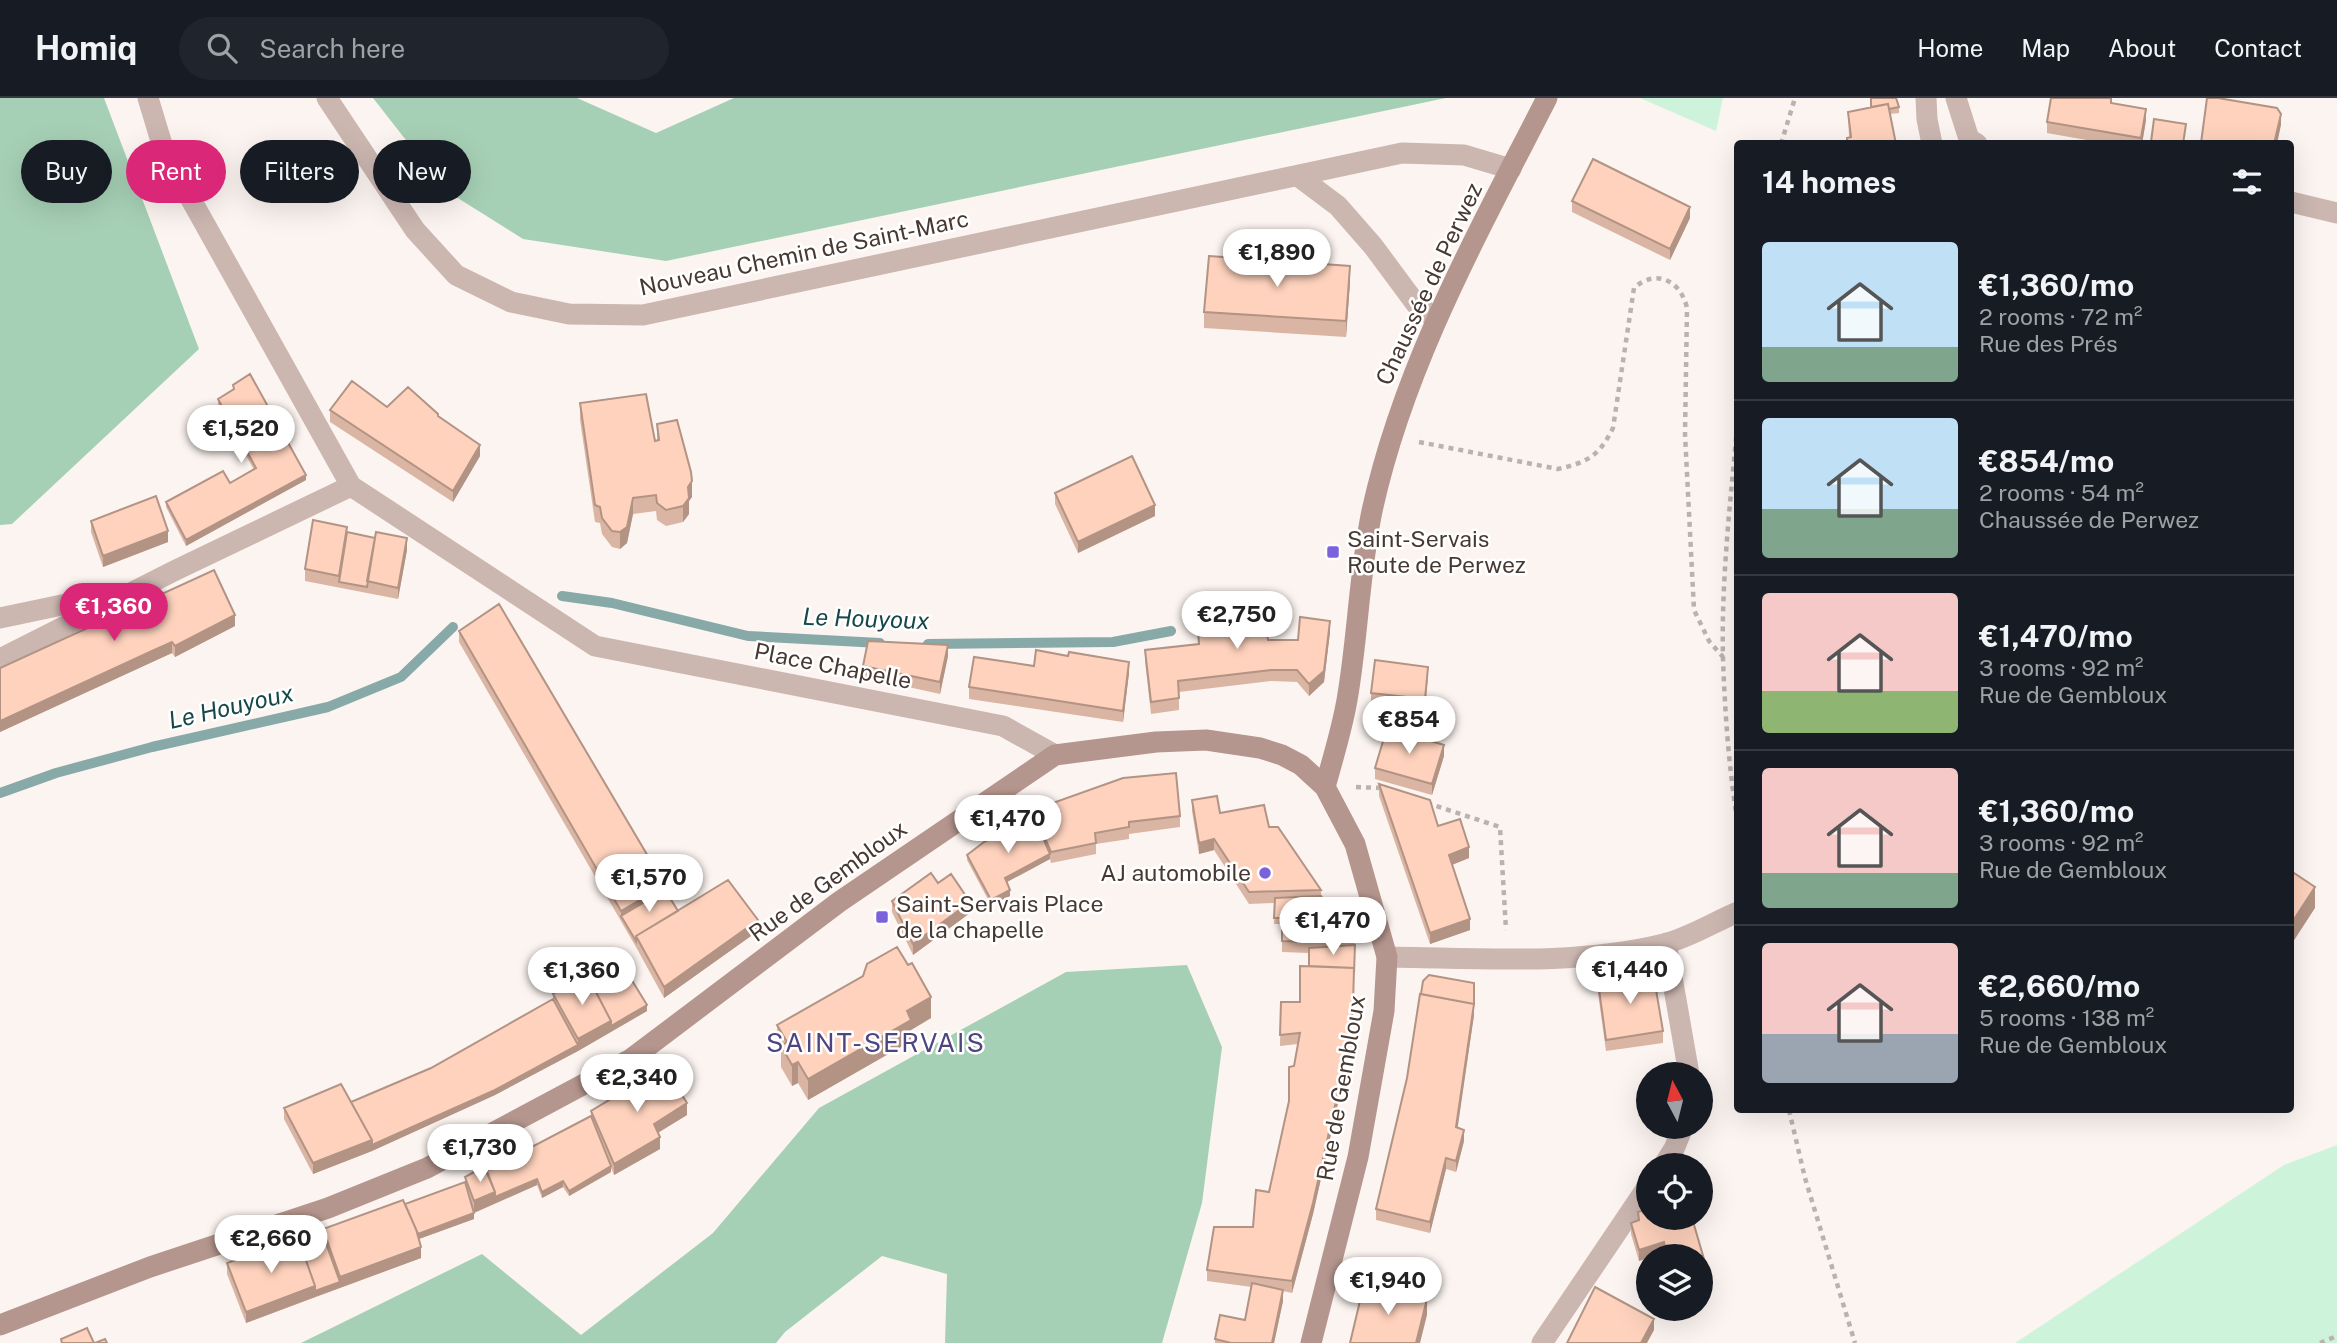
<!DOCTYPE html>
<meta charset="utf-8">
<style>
:root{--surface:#171b24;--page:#20242c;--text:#f1f3f6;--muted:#9ea1a6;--line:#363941;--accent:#db2777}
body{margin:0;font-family:"Public Sans",sans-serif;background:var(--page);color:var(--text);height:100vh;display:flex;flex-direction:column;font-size:26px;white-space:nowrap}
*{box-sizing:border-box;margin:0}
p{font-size:23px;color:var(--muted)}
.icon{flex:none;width:38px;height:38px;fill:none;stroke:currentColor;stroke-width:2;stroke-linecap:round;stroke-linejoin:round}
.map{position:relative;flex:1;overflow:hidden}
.side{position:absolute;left:1734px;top:42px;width:560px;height:973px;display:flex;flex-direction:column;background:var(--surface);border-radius:7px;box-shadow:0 7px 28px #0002}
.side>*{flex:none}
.guide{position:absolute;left:21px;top:42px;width:665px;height:63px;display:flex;gap:14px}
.needle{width:46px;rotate:353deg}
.fabs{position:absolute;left:1636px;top:964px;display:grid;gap:14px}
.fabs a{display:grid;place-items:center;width:77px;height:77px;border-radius:50%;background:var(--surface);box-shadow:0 7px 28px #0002;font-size:35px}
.price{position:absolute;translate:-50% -60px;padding:0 16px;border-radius:24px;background:#fff;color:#222;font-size:23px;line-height:46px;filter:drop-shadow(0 2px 4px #0008)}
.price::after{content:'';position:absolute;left:50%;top:42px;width:21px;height:16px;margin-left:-10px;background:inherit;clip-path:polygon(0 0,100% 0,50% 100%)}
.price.on{background:var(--accent);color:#fff}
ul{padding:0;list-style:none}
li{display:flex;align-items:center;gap:21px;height:175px;padding:0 28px}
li+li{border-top:2px solid var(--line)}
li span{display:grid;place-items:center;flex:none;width:196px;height:140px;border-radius:7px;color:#555}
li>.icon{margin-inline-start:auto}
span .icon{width:84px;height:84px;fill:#fffc;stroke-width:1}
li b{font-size:30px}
h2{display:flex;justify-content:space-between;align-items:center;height:84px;padding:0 28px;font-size:30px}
.tag{padding:0 24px;border-radius:32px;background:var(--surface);box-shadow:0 7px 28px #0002;font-size:24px;line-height:63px}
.tag.on{background:var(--accent);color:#fff}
header{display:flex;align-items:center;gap:42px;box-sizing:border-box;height:98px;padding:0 35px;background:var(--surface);border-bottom:2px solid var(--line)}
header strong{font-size:33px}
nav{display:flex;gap:38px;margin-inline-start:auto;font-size:24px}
.search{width:490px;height:63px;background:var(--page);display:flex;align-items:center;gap:18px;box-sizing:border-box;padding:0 24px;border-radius:38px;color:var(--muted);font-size:26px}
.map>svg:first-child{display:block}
.green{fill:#cef3db}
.forest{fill:#a6d0b5}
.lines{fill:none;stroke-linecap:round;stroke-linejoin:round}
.stream{stroke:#87a9a8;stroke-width:10}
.path{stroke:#bcb2ad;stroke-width:4.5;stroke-dasharray:5 5;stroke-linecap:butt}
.minor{stroke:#cbb6b0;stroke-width:21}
.secondary{stroke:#b5968e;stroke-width:21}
.wall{fill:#dab5a3}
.shaded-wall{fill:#b29384}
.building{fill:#fed2bd;stroke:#b29384;stroke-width:2}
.poi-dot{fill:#7a62dc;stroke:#fff;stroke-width:2.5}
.labels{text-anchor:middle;stroke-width:5;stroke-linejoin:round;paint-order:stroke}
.street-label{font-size:23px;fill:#473832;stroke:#fff}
.poi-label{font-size:23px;fill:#473832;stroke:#fff;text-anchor:start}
.water-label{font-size:24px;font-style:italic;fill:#164849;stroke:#fff}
.quarter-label{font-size:26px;letter-spacing:2px;fill:#4e4482;stroke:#fff}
</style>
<header>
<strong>Homiq</strong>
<div class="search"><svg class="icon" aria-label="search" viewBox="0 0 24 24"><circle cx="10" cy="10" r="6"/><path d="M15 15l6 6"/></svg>Search here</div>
<nav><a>Home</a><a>Map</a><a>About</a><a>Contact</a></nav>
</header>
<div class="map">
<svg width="2337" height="1245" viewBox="0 0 2337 1245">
<rect width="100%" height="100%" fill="#fcf4f0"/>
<!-- green -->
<path class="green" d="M1640 0H1723L1716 33Z
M2337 1047V1245H2015L2284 1067Z"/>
<!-- forest -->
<path class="forest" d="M0 0H104L199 251 12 426 0 427Z
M373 0H577L656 35 734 0H1446L666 163 523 141 445 92Z
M1187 867 1222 949 1202 1105 1162 1245H945L947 1176 882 1158 785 1234 776 1245H301L482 1156 581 1237 713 1135 819 1010 1066 874Z"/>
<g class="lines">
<!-- stream -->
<path class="stream" d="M562 498 612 505 748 538 880 545
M928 546 1113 544 1171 533
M0 695 56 675 152 649 328 609 401 579 453 529"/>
<!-- path -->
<path class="path" d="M1781 46 1795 0
M1738 319C1731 399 1721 480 1723 561 1725 617 1729 672 1738 727
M1419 344 1558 371C1588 364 1599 358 1613 330L1634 190C1656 170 1681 183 1687 210L1685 336 1694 512 1709 543 1723 559
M1356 689 1382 690
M1427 705 1500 729 1506 832
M1789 1012 1805 1080 1855 1245
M2320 1245 2337 1238"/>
<!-- minor -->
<path class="minor" d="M148 0 164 53 351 388 595 548 1003 628 1055 657
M327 0 415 132 456 177 511 204 569 216 643 217 1402 55 1464 57 1511 71
M1926 0 1927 21 1932 46
M1956 0 1969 41 1977 46
M1298 78 1338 108 1373 148 1416 206 1436 221
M2291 104 2337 115
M0 520 114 496
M0 561 176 472 351 388
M1666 845 1689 976
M1387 859C1478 860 1574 868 1664 846 1689 840 1714 824 1738 814
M1663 1068 1674 1051 1683 1029
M1542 1245 1648 1088"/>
<!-- secondary -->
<path class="secondary" d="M1325 689C1333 660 1342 631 1347 602 1358 539 1359 475 1372 413 1404 266 1479 133 1547 0
M0 1227 150 1169 328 1110 427 1070 631 961 839 804 1055 657 1156 644 1206 642 1260 650 1282 657 1301 667 1325 689 1355 746 1387 859 1384 913 1358 1059 1311 1245"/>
</g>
<!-- wall -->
<path class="wall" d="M2112 0V5L2146 22 2142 46H2109L2047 35V24Z
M1871 9H1899V15L1890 16 1849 39 1848 14Z
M1572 103 1690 120 1670 162 1572 114Z
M1350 184 1346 239 1204 230V214Z
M233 287 306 382 186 448 166 409V404L230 385 254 372 218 307V301L233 292Z
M580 305 655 343H657V326L692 399 689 403V416L683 424 666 428 657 422 656 413 633 416 627 445 620 451 612 449 602 436 600 425 595 424 580 322Z
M387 309 438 319 480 358 453 404 330 324V312Z
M1055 395 1155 418 1078 455 1055 406Z
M91 423 168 444 103 469 91 434Z
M347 434 407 452 398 501 305 483V471Z
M1197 516 1268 542H1298L1330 534 1324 584 1309 598 1297 584 1271 583 1179 594V612L1151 616 1145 563V552L1198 546Z
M235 528 175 559 172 555 152 564 0 634V570Z
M459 533 665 792 678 813 758 833 664 900 636 849 459 544Z
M948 558 940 596 863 579V568Z
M1068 558 1129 575 1123 624 969 601V589L1034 568Z
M1428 580 1425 612 1371 606V595Z
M1444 658 1432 697 1375 681V670Z
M1379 686 1438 728 1469 760 1452 767 1470 832 1430 846 1379 698Z
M1192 702 1220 715 1269 729 1321 792V798L1332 813 1355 842 1353 919 1343 983 1313 1116 1292 1195 1283 1193V1203L1274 1245H1215V1241L1245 1222 1252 1189 1207 1183V1172L1253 1129 1269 1094 1289 1003 1298 946 1280 948 1281 904H1300L1309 868V855L1282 854V826H1274L1275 805 1249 806 1214 752 1199 756 1192 713Z
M1033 712 1180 718V729L1129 736V741L1096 746V756L1051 765 1050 761 1007 784 1010 798 991 807 967 762V757L1033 717Z
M938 785 970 815 913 857 892 814V803Z
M1598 884 1663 933V945L1606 953 1598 895Z
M596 894 647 913 578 953 495 997 372 1053 313 1076 284 1021V1010L351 1004 431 970 553 901V896Z
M1474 917 1457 1030 1464 1043 1456 1074 1446 1071 1430 1135 1376 1122V1111Z
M931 920 911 932V943L808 1002 798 985 792 988 781 969V955L777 948V927Z
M591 1013 687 1017 658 1035 660 1051 614 1077 611 1070V1074L569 1098 563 1089 542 1100 537 1087 474 1114V1121L419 1141 421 1160 246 1225 227 1176V1165L300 1145 323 1137V1131L405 1106 465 1084V1079L486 1073 591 1018Z
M1648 1111V1120H1692L1711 1185V1197L1701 1199V1158H1661L1664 1157V1156L1655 1158H1648V1160L1639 1163 1631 1136V1125L1638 1122V1114Z"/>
<!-- shaded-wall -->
<path class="shaded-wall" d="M2146 11V22L2142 46H2141V40Z
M2281 16V27L2277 46H2274Z
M1690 109V120L1670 162V151Z
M1350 168V184L1346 239V223Z
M480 347V358L453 404V393Z
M306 377V382L186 448V442Z
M692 383V399L689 403V416L683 424V408L688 389Z
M633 400V416L627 445 620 451V434Z
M1155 407V418L1078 455V444Z
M168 433V444L103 469V458Z
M407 440V452L398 501V490Z
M235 517V528L175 559V548Z
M1330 523V534L1324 584 1309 598V586Z
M172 544V555L0 634V623Z
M948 547V558L940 596V584Z
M1129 564V575L1123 624V613Z
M1444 647V658L1432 697V686Z
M1214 741V752L1199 756V745Z
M1469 749V760L1449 768V757Z
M1050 756V761L1005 785V780Z
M665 787V798L621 818V813Z
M2315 789V810L2291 847V826Z
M1010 792V798L991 807V802Z
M970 804V815L913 857V846Z
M1470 821V832L1430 846V835Z
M758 822V833L664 900V889Z
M1354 870 1353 919 1343 983 1313 1116 1292 1195V1183Z
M931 899V920L911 932V943L808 1002V981L907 913Z
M1474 906V917L1456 1041V1029Z
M647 907V913L578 953V941L611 923Z
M578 947V953L495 997 372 1053 313 1076V1065Z
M798 964V985L792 988V967Z
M687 1005V1017L654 1037V1026Z
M1464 1032V1043L1456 1074V1063Z
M660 1039V1051L614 1077V1066Z
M1446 1060V1071L1430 1135V1124Z
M611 1068V1074L569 1098V1093Z
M537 1081V1087L474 1115V1103L495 1094Z
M563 1083V1089L542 1100V1094Z
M474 1115V1121L416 1142V1136Z
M1664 1144V1156L1655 1158H1648V1160L1639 1163V1152Z
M421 1149V1160L315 1199V1193L340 1184V1179Z
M1711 1185V1197L1701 1199V1188Z
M315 1188V1199L246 1225V1214Z
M1283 1192V1203L1274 1245H1272Z
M1427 1201V1217L1420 1245H1416Z
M1654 1221V1232L1647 1245H1641Z"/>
<!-- building -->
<path class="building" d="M1871 0H1896L1899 9 1889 11 1888 6 1871 9Z
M2051 0H2111V5L2146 11 2141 40 2047 24Z
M2207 0H2218L2277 10 2281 16 2274 46 2201 45Z
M1888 6 1896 46H1847V40L1851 39 1848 14Z
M2154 21 2186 26 2183 46H2160L2151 44Z
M1593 61 1690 109 1670 151 1572 103Z
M1209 158 1350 168 1346 223 1204 214Z
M250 276 306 377 186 442 166 404 223 373 230 385 256 370 218 301 234 291 233 287Z
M352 283 387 309 408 289 438 316V318L480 347 453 393 330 312Z
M646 296 655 343 659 342 657 326 677 322 691 374 692 383 688 389 689 400 683 408 666 412 657 405 656 397 633 400 627 429 620 434 612 433 602 420 600 409 595 407 580 305Z
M1132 358 1155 407 1078 444 1055 395Z
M156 398 168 433 103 458 91 423Z
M313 422 347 429 339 478 305 471Z
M347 434 375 440 367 489 339 484Z
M376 434 407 440 398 490 367 483Z
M214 472 235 517 175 548 172 544 152 553 0 623V570Z
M499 506 665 787 621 813 459 533Z
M1263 508 1268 542H1298L1300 519 1330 523 1324 573 1309 586 1297 572H1271L1178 583 1179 600 1151 604 1145 552 1199 546 1197 516Z
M868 543 948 547 940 584 863 568Z
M1036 552 1068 558 1069 554 1129 564 1123 613 969 589 974 559 1034 568Z
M1375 562 1428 569 1425 601 1371 595Z
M1387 630 1444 647 1432 686 1375 670Z
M1176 675 1180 718 1129 724V729L1095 735 1096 745 1051 754 1033 712 1123 680Z
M1379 686 1430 702 1438 728 1460 721 1469 749 1449 757 1470 821 1430 835Z
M1217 698 1220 715 1264 707 1269 729H1278L1321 792 1249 794 1214 741 1199 745 1192 702Z
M1033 717 1050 756 1005 780 1010 792 991 802 967 757 984 744Z
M2291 773 2315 789 2291 826Z
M931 775 938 785 951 776 970 804 913 846 892 803Z
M728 782 758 822 664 889 636 838Z
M665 792 678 813 636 838V843L621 818Z
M1321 798 1332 813 1282 814V820H1274L1275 800Z
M1336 813 1355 842 1309 844 1282 843V814Z
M1355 847 1354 875V870L1309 868V850Z
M897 849 908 867 912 865 931 899 907 913 911 922 808 981 798 964 792 967 781 948 787 944 777 927 863 878 867 866Z
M1300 868 1354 870 1353 908 1343 972 1313 1105 1292 1183 1207 1172 1214 1129H1253L1256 1092 1269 1094 1289 1003V969L1294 968 1300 935 1280 937 1281 904H1300Z
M1653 874 1663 933 1606 942 1598 884Z
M628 876 647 907 611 928V923L596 894Z
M587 877 611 923 578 941 553 896Z
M1429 877 1474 885V906L1421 896 1423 883Z
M1420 896 1474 906 1456 1029 1464 1032 1456 1063 1446 1060 1430 1124 1376 1111 1407 980Z
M553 901 578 947 495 992 372 1047V1042L351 1004 431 970Z
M664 969 687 1005 654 1026 660 1039 614 1066 591 1013Z
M341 986 372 1042 313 1065 284 1010Z
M591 1018 611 1068 569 1093 563 1083 542 1094 537 1081 495 1099V1094L486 1073Z
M485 1068 495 1094 474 1103 465 1079Z
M465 1084 474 1115 418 1136 405 1106Z
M403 1102 416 1131 421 1149 340 1179 323 1131Z
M1648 1111V1120H1692L1711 1185 1701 1188V1158H1661L1667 1156 1664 1144 1639 1152 1631 1125 1639 1122 1638 1114Z
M323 1137 340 1184 315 1193V1188L300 1145Z
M298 1140 315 1188 246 1214 227 1165Z
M1252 1185 1283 1192 1272 1245H1231L1215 1241 1220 1217 1245 1222Z
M1364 1186 1427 1201 1416 1245H1350Z
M1595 1189 1654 1221 1641 1245H1567Z
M87 1230 94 1245H62L61 1241Z
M105 1241 107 1245H95Z"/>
<!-- markers -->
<g class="poi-dot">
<rect x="1326" y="447" width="14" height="14" rx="3.5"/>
<circle cx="1265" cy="775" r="7"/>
<rect x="875" y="812" width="14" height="14" rx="3.5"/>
</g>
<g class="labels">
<!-- street labels -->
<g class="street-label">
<text transform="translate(804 155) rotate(-12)" y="8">Nouveau Chemin de Saint-Marc</text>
<text transform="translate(1429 186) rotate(-65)" y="8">Chaussée de Perwez</text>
<text transform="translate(833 568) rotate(11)" y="8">Place Chapelle</text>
<text transform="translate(828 783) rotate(-36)" y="8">Rue de Gembloux</text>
<text transform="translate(1341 990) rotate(-80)" y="8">Rue de Gembloux</text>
</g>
<!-- poi labels -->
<g class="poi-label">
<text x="1347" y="449">Saint-Servais<tspan x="1347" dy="26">Route de Perwez</tspan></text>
<text x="1251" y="783" text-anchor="end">AJ automobile</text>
<text x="896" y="814">Saint-Servais Place<tspan x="896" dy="26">de la chapelle</tspan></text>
</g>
<!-- water labels -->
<g class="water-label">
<text transform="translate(866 521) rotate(2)" y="8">Le Houyoux</text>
<text transform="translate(231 609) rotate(-13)" y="8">Le Houyoux</text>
</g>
<!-- quarter labels -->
<g class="quarter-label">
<text x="876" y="954">SAINT-SERVAIS</text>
</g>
</g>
</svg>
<div class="fabs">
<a><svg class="needle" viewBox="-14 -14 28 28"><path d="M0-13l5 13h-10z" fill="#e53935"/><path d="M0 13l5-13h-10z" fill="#9ea1a6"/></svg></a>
<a><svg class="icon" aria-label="locate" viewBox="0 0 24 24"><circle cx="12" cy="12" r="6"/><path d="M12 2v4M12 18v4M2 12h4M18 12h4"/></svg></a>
<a><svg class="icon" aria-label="layers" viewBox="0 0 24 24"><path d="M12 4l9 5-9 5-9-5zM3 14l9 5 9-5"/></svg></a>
</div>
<b class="price" style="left:1277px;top:191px">€1,890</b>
<b class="price" style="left:241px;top:367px">€1,520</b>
<b class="price on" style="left:114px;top:545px">€1,360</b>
<b class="price" style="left:1237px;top:553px">€2,750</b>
<b class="price" style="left:1409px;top:658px">€854</b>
<b class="price" style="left:1008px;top:757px">€1,470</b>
<b class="price" style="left:649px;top:816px">€1,570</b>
<b class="price" style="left:1333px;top:859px">€1,470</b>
<b class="price" style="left:1630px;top:908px">€1,440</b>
<b class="price" style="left:582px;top:909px">€1,360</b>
<b class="price" style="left:637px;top:1016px">€2,340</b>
<b class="price" style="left:480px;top:1086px">€1,730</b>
<b class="price" style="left:271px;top:1177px">€2,660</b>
<b class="price" style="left:1388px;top:1219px">€1,940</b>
<div class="guide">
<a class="tag">Buy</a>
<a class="tag on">Rent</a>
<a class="tag">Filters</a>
<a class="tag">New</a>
</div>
<section class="side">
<h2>14 homes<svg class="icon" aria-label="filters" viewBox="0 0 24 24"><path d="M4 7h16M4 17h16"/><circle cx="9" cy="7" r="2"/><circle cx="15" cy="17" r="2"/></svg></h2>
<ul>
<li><span style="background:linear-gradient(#bfe0f5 75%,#7fa58c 0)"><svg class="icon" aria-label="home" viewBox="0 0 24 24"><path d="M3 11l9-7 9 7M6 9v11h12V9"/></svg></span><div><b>€1,360/mo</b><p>2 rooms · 72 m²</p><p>Rue des Prés</p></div></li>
<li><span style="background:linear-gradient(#bfe0f5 65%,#7fa58c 0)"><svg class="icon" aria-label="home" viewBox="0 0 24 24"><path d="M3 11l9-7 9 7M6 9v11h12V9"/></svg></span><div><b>€854/mo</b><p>2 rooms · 54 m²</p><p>Chaussée de Perwez</p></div></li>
<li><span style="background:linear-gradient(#f6c9c9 70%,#8fb573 0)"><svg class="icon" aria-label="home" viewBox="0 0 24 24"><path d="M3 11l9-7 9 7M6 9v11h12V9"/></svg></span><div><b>€1,470/mo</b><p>3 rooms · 92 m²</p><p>Rue de Gembloux</p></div></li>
<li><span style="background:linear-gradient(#f6c9c9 75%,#7fa58c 0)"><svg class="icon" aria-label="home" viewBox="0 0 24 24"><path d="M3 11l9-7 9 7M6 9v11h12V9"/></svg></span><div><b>€1,360/mo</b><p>3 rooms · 92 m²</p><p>Rue de Gembloux</p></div></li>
<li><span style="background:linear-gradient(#f6c9c9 65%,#9aa5b1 0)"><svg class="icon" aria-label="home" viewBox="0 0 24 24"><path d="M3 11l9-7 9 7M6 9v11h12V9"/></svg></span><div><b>€2,660/mo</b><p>5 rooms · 138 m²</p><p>Rue de Gembloux</p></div></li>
</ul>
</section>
</div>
